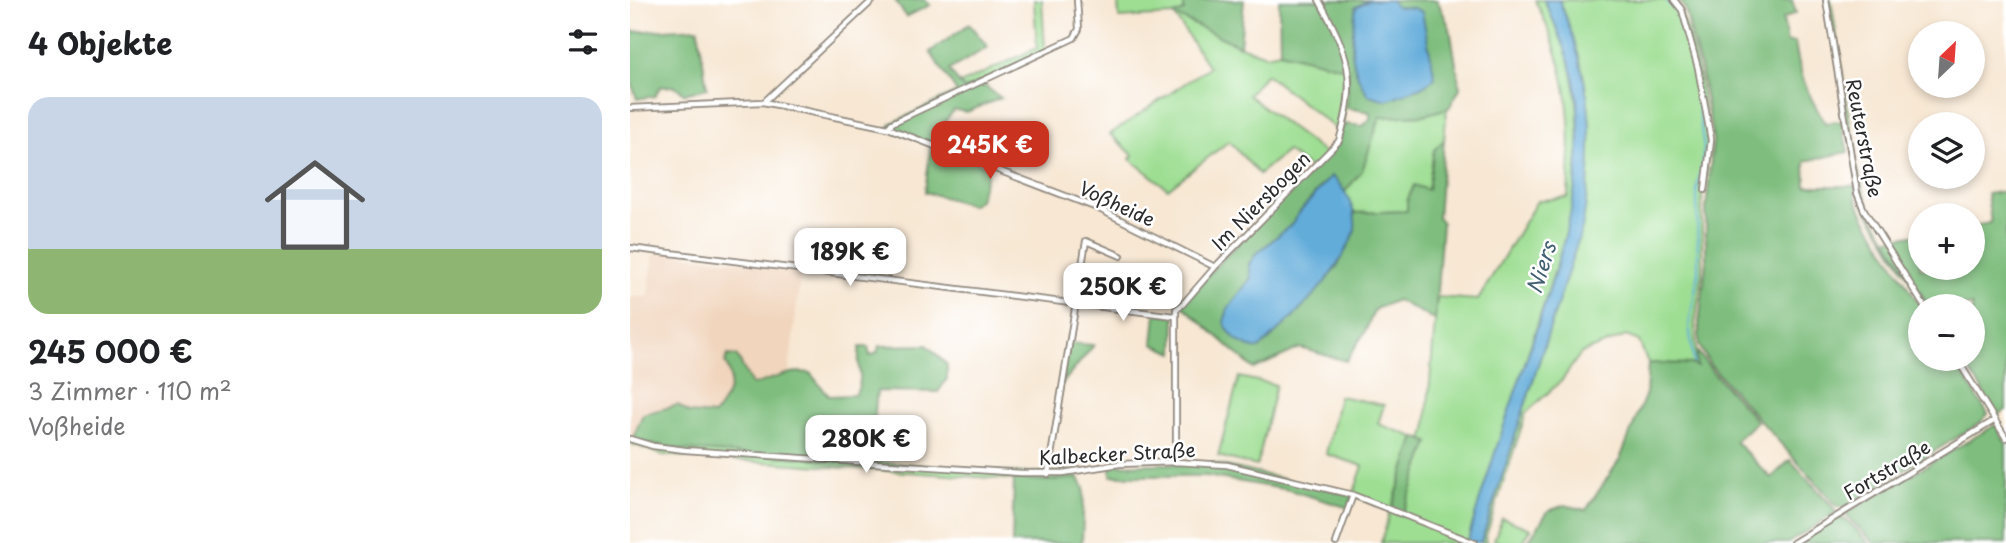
<!DOCTYPE html>
<html lang="de">
<meta charset="utf-8">
<style>
:root{--surface:#fff;--page:#f2f2f2;--text:#202124;--muted:#757577;--line:#e0e0e0;--accent:#c8321e}
body{margin:0;font-family:"Playpen Sans",sans-serif;background:var(--page);color:var(--text);height:100vh;display:flex;flex-direction:column;font-size:26px;white-space:nowrap}
*{box-sizing:border-box;margin:0}
p{font-size:23px;color:var(--muted)}
.icon{flex:none;width:38px;height:38px;fill:none;stroke:currentColor;stroke-width:2;stroke-linecap:round;stroke-linejoin:round}
.map{position:relative;flex:1;overflow:hidden}
.panel{display:flex;flex-direction:column;background:var(--surface);width:630px}
.panel>*{flex:none}
.needle{width:46px;rotate:25deg}
.controls{position:absolute;left:1278px;top:21px;display:grid;gap:14px}
.controls a{display:grid;place-items:center;width:77px;height:77px;border-radius:50%;background:var(--surface);box-shadow:0 4px 10px #0003;font-size:35px}
.price{position:absolute;translate:-50% -60px;padding:0 16px;border-radius:14px;background:#fff;color:#222;font-size:23px;line-height:46px;filter:drop-shadow(0 2px 4px #0008)}
.price::after{content:'';position:absolute;left:50%;top:42px;width:21px;height:16px;margin-left:-10px;background:inherit;clip-path:polygon(0 0,100% 0,50% 100%)}
.price.on{background:var(--accent);color:#fff}
ul{padding:0;list-style:none}
li{display:grid;align-content:center;gap:14px;height:371px;padding:0 28px}
li+li{border-top:2px solid var(--line)}
li span{display:grid;place-items:center;height:217px;border-radius:21px;color:#555}
li>.icon{margin-inline-start:auto}
span .icon{width:126px;height:126px;fill:#fffc;stroke-width:1}
li b{font-size:30px}
h2{display:flex;justify-content:space-between;align-items:center;height:84px;padding:0 28px;font-size:30px}
main{display:flex;flex:1;min-height:0}
.map>svg:first-child{display:block}
.built{fill:#f1d5bd}
.green{fill:#9ede93;stroke:#64845f;stroke-width:2}
.forest{fill:#7ebd7d;stroke:#547454;stroke-width:2}
.water{fill:#62acda;stroke:#466c82;stroke-width:2}
.lines{fill:none;stroke-linecap:round;stroke-linejoin:round}
.stream{stroke:#62acda;stroke-width:2}
.minor-casing{stroke:#91897f;stroke-width:8}
.minor{stroke:#fff;stroke-width:4.5}
.labels{text-anchor:middle;stroke-width:5;stroke-linejoin:round;paint-order:stroke}
.street-label{font-size:19px;fill:#2b2b2b;stroke:#fff}
.water-label{font-size:21px;font-style:italic;fill:#415f71;stroke:#fff}
</style>
<main>
<section class="panel">
<h2>4 Objekte<svg class="icon" aria-label="filters" viewBox="0 0 24 24"><path d="M4 7h16M4 17h16"/><circle cx="9" cy="7" r="2"/><circle cx="15" cy="17" r="2"/></svg></h2>
<ul>
<li><span style="background:linear-gradient(#c9d6e8 70%,#8fb573 0)"><svg class="icon" aria-label="home" viewBox="0 0 24 24"><path d="M3 11l9-7 9 7M6 9v11h12V9"/></svg></span><div><b>245 000 €</b><p>3 Zimmer · 110 m²</p><p>Voßheide</p></div></li>
</ul>
</section>
<div class="map">
<svg width="1376" height="543" viewBox="0 0 1376 543">
<rect width="100%" height="100%" fill="#fff"/>
<filter id="ink" filterUnits="userSpaceOnUse"><feTurbulence type="fractalNoise" baseFrequency=".0143" numOctaves="2"/><feDisplacementMap in="SourceGraphic" scale="14" xChannelSelector="R" yChannelSelector="G"/><feConvolveMatrix kernelMatrix="1 2 1 2 8 2 1 2 1" color-interpolation-filters="sRGB"/></filter>
<filter id="wash" filterUnits="userSpaceOnUse"><feTurbulence type="fractalNoise" baseFrequency=".00686" numOctaves="4" result="noise"/><feDisplacementMap in="SourceGraphic" scale="28" xChannelSelector="R" yChannelSelector="G"/><feGaussianBlur stdDeviation="1.57" result="paint"/><feColorMatrix in="noise" values="0 0 0 0 0 0 0 0 0 0 0 0 0 0 0 0 0 1.4 0 .05"/><feComposite in="paint" operator="in"/></filter>
<g filter="url(#wash)">
<rect width="100%" height="100%" fill="#f7e7d3"/>
<!-- built -->
<path class="built" d="M24 251 171 269 149 457 0 439V297H18Z"/>
<!-- green -->
<path class="green" d="M404 0H412L415 51 334 89 330 84 407 48Z
M488 0H576L554 2V11L545 15 610 46 636 55 650 52 719 69 720 80 711 133 636 74 618 95 697 155 682 170 657 151 629 174 599 141 538 189 500 159 503 155 480 134 579 67 544 15 489 18Z
M905 0H914C921 15 928 29 934 45 955 102 950 167 939 226L837 543H751L760 511 723 495 733 466 696 454 709 396 754 405 748 424 785 437 761 510 799 442 793 440 796 430 807 297 848 300 907 201 938 197C943 120 940 70 905 0Z
M929 0H1042C1066 31 1074 108 1079 149L1078 158 1074 165 1077 169 1072 188V275L1065 324 1067 367 1061 364 1018 363 1009 341 996 336 951 353 932 380 896 413 855 539 857 543 851 542 952 228C967 142 963 81 929 0Z
M1198 0H1201L1224 148 1218 130Z
M817 108 814 140 804 150 798 190 777 211 724 213 714 193 721 184 750 117 794 115Z
M1226 163 1240 212 1299 306H1296L1234 205Z
M609 377 646 385 627 466 588 456Z
M2 440 18 445 391 473 447 471 449 478 405 481 33 455 2 444Z
M872 518 901 529 892 543H872L864 540Z"/>
<!-- forest -->
<path class="forest" d="M265 0H295L300 5 276 17Z
M576 0H614L610 46 544 15 554 11V2Z
M649 0H739L726 7 783 8 766 7 761 0H807L820 28 830 88 819 108 794 115 750 117 732 171 714 193 708 182 693 184 669 213 663 224 626 254 619 264 621 278 598 309 629 349 664 316 707 267 725 231 724 213 777 211V201L784 185 798 190 804 150 814 140 808 218 812 223 805 320 767 300 745 309 735 332 716 361 670 348 624 369 552 305 585 267 706 146 714 124 733 126 740 119V112L717 108 719 69 650 52Z
M1048 0H1162L1166 13 1153 19 1157 43 1165 42C1170 77 1177 93 1195 123L1211 121 1218 152 1175 161 1176 186H1224L1227 201 1235 218 1290 306V359H1323L1358 414 1350 423 1213 508 1207 506 1080 365 1069 345V324L1076 263V209L1083 140 1070 67 1055 9Z
M339 24 358 47 319 70 334 89 349 82 371 98 337 112 324 110 314 123 302 144 359 167 349 200 341 205 295 192 301 144 258 128 262 123 327 92 300 52Z
M68 28 77 88 55 94 45 86 30 87 25 96 7 99 0 79V32Z
M1376 191V410L1368 415 1332 359H1342V306H1299L1257 239 1290 234V268H1342V226L1361 223 1357 194Z
M526 313 545 316 544 353 523 344Z
M438 343 464 345 432 384Z
M297 345 317 365V379L308 392 247 391 240 463 55 450 2 440 13 414 48 405 59 413 84 415C97 398 107 383 95 362L98 355 107 356 122 385C142 380 158 369 180 373L199 396 225 395C236 377 225 367 230 347H238L240 356 247 353 249 346Z
M1068 352 1081 370 1127 421 1105 441 1141 478 1160 460 1205 509V513L1158 543H897L918 511 935 505 956 510 990 459 1016 393 1018 363 1061 364 1067 367 1066 357Z
M1365 425 1376 443V543H1244L1215 514Z
M785 437 799 442 772 515 761 511Z
M583 463 723 495 719 508 659 490 576 476H481V465Z
M449 478 454 488 452 543H382L384 479 418 481Z
M1210 517 1220 523 1239 543H1169Z"/>
<!-- water -->
<path class="water" d="M739 0H761L766 7 783 8 792 12 805 78 791 87 757 100 738 95C717 63 721 43 726 7Z
M914 0H929C963 81 967 142 952 228L851 542 837 543C857 471 883 401 906 330 933 249 961 167 944 80 938 52 926 26 914 0Z
M701 176C715 187 727 211 725 228 725 235 720 242 717 248 696 289 661 318 629 349 611 346 601 338 594 322L598 309 621 278 619 264 626 254 662 224 669 213Z"/>
<g class="lines">
<!-- stream -->
<path class="stream" d="M1036 0 1046 11
M1048 18 1063 68 1074 149 1072 161
M1064 363 1059 325 1068 274 1067 188 1072 165"/>
</g>
</g>
<g filter="url(#ink)">
<g class="lines">
<!-- minor casing -->
<g class="minor-casing">
<path id="minor" d="M1044 0 1052 10 1068 68 1081 140 1075 190
M1196 0 1227 193 1234 210 1294 306
M134 102 243 0
M0 108 133 102 258 128 467 208 585 267
M258 128 262 123 444 38 449 29 447 0
M0 248 545 316
M1327 359 1376 438
M0 439 23 446 55 450 391 473H433L489 464 546 462 597 465 723 495 845 543
M546 462V309L552 305 585 267 709 141C728 79 719 55 689 0
M418 474 456 241 491 256
M706 543 723 495
M1163 543 1365 420"/>
</g>
<!-- minor -->
<use href="#minor" class="minor"/>
</g>
</g>
<g class="labels">
<!-- street labels -->
<g class="street-label">
<text transform="translate(1234 138) rotate(79)" y="7">Reuterstraße</text>
<text transform="translate(631 201) rotate(-45)" y="7">Im Niersbogen</text>
<text transform="translate(487 204) rotate(25)" y="7">Voßheide</text>
<text transform="translate(487 454) rotate(-3)" y="7">Kalbecker Straße</text>
<text transform="translate(1257 470) rotate(-31)" y="7">Fortstraße</text>
</g>
<!-- water labels -->
<g class="water-label">
<text transform="translate(912 268) rotate(-72)" y="7">Niers</text>
</g>
</g>
</svg>
<div class="controls">
<a><svg class="needle" viewBox="-14 -14 28 28"><path d="M0-13l5 13h-10z" fill="#e53935"/><path d="M0 13l5-13h-10z" fill="#757577"/></svg></a>
<a><svg class="icon" aria-label="layers" viewBox="0 0 24 24"><path d="M12 4l9 5-9 5-9-5zM3 14l9 5 9-5"/></svg></a>
<a>+</a>
<a>−</a>
</div>
<b class="price on" style="left:360px;top:181px">245K €</b>
<b class="price" style="left:220px;top:288px">189K €</b>
<b class="price" style="left:493px;top:323px">250K €</b>
<b class="price" style="left:236px;top:475px">280K €</b>
</div>
</main>
